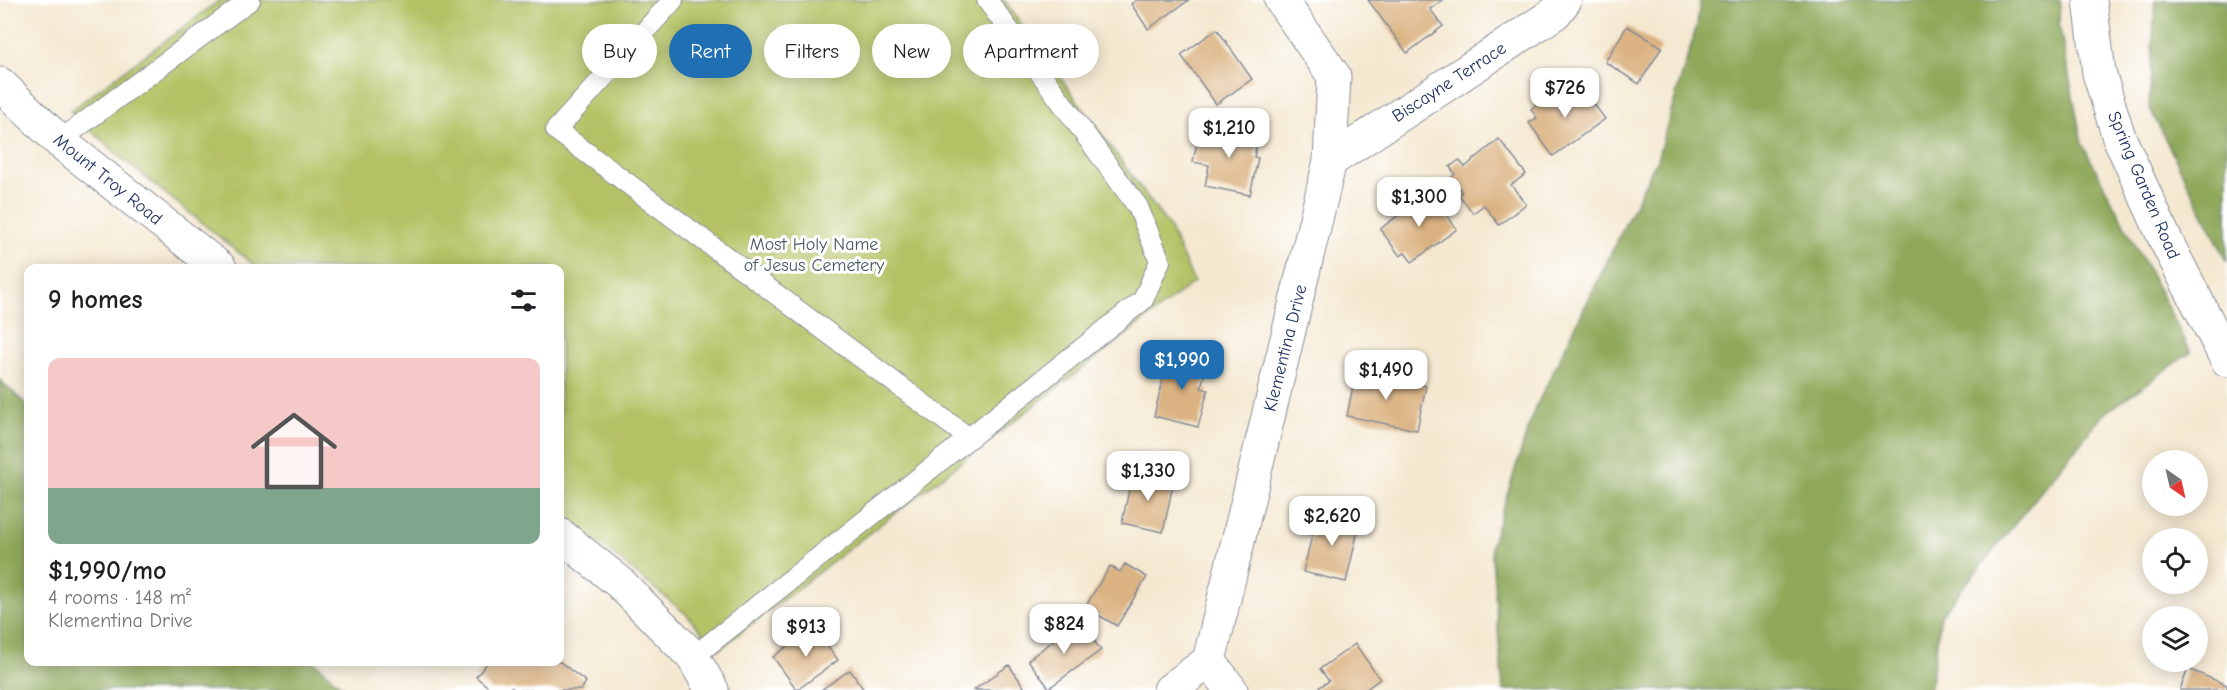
<!DOCTYPE html>
<meta charset="utf-8">
<style>
:root{--surface:#fff;--page:#f6f6f6;--text:#202124;--muted:#757577;--accent:#1f6fb2}
body{margin:0;font-family:"Comic Neue",sans-serif;background:var(--page);color:var(--text);height:100vh;display:flex;flex-direction:column;font-size:22px;white-space:nowrap}
*{box-sizing:border-box;margin:0}
p{font-size:20px;color:var(--muted)}
.icon{flex:none;width:33px;height:33px;fill:none;stroke:currentColor;stroke-width:2;stroke-linecap:round;stroke-linejoin:round}
.map{position:relative;flex:1;overflow:hidden}
.sheet{position:absolute;left:24px;top:264px;width:540px;height:402px;display:flex;flex-direction:column;background:var(--surface);border-radius:12px;box-shadow:0 3px 15px #0003}
.sheet>*{flex:none}
.guide{position:absolute;left:582px;top:24px;width:570px;height:54px;display:flex;gap:12px}
.needle{width:39px;rotate:146deg}
.controls{position:absolute;left:2142px;top:450px;display:grid;gap:12px}
.controls a{display:grid;place-items:center;width:66px;height:66px;border-radius:50%;background:var(--surface);box-shadow:0 3px 15px #0003;font-size:30px}
.price{position:absolute;translate:-50% -51px;padding:0 14px;border-radius:12px;background:#fff;color:#222;font-size:20px;line-height:39px;filter:drop-shadow(0 2px 3px #0008)}
.price::after{content:'';position:absolute;left:50%;top:36px;width:18px;height:14px;margin-left:-9px;background:inherit;clip-path:polygon(0 0,100% 0,50% 100%)}
.price.current{background:var(--accent);color:#fff}
ul{padding:0;list-style:none}
li{display:grid;align-content:center;gap:12px;height:318px;padding:0 24px}
li span{display:grid;place-items:center;height:186px;border-radius:12px;color:#555}
li>.icon{margin-inline-start:auto}
span .icon{width:108px;height:108px;fill:#fffc;stroke-width:1}
li b{font-size:26px}
h2{display:flex;justify-content:space-between;align-items:center;height:72px;padding:0 24px;font-size:26px}
.tag{padding:0 21px;border-radius:27px;background:var(--surface);box-shadow:0 3px 15px #0003;font-size:21px;line-height:54px}
.tag.current{background:var(--accent);color:#fff}
.map>svg:first-child{display:block}
.green{fill:#b4c265;stroke:#687862;stroke-width:1.5}
.forest{fill:#8fa85a;stroke:#556c5c;stroke-width:1.5}
.building{fill:#dbb382}
.lines{fill:none;stroke-linecap:round;stroke-linejoin:round}
.service-casing{stroke:#888c97;stroke-width:22}
.minor-casing{stroke:#888c97;stroke-width:35}
.tertiary-casing{stroke:#888c97;stroke-width:35}
.service{stroke:#fff;stroke-width:20}
.minor{stroke:#fff;stroke-width:33}
.tertiary{stroke:#fff;stroke-width:33}
.labels{text-anchor:middle;stroke-width:6;stroke-linejoin:round;paint-order:stroke}
.street-label{font-size:18px;fill:#1b2f5e;stroke:#fff}
.park-label{font-size:18px;fill:#495b60;stroke:#fff}
</style>
<div class="map">
<svg width="2227" height="690" viewBox="0 0 2227 690">
<rect width="100%" height="100%" fill="#fff"/>
<filter id="ink" filterUnits="userSpaceOnUse"><feTurbulence type="fractalNoise" baseFrequency=".0167" numOctaves="2"/><feDisplacementMap in="SourceGraphic" scale="12" xChannelSelector="R" yChannelSelector="G"/><feConvolveMatrix kernelMatrix="1 2 1 2 8 2 1 2 1" color-interpolation-filters="sRGB"/></filter>
<filter id="wash" filterUnits="userSpaceOnUse"><feTurbulence type="fractalNoise" baseFrequency=".008" numOctaves="4" result="noise"/><feDisplacementMap in="SourceGraphic" scale="24" xChannelSelector="R" yChannelSelector="G"/><feGaussianBlur stdDeviation="1.35" result="paint"/><feColorMatrix in="noise" values="0 0 0 0 0 0 0 0 0 0 0 0 0 0 0 0 0 1.4 0 .05"/><feComposite in="paint" operator="in"/></filter>
<g filter="url(#wash)">
<rect width="100%" height="100%" fill="#f4e8d0"/>
<!-- green -->
<path class="green" d="M220 0H1004L1169 227 1194 282 718 650 686 614 560 512V268H258L120 157 70 111Z"/>
<!-- forest -->
<path class="forest" d="M1700 0H2060L2059 24 2082 143 2191 352 2103 415 1941 615 1930 690H1503L1491 546 1533 413 1657 159 1697 25Z
M2155 0H2227V261L2149 107Z
M0 380 28 406V662H315L346 690H0Z"/>
<g id="blocks">
<!-- building -->
<path class="building" d="M1137 0H1189L1148 29 1131 4Z
M1368 0H1443L1430 9 1443 26 1407 53Z
M1627 26 1662 47 1639 84 1605 62Z
M1217 29 1252 79 1216 104 1181 55Z
M1579 83 1605 119 1553 156 1529 123 1537 118 1531 109 1550 95 1554 101Z
M1220 124 1259 132 1254 157 1258 158 1250 195 1205 186 1209 165 1193 162 1199 133 1217 137Z
M1499 139 1526 174 1511 185 1526 204 1499 225 1484 205 1473 213 1459 195 1462 192 1451 178 1455 174 1450 167 1459 160 1465 167Z
M1430 192 1457 229 1412 262 1405 253 1400 256 1380 229Z
M1169 354 1207 363 1201 388 1208 390 1198 427 1154 416Z
M1356 371 1426 386 1417 430 1347 416Z
M1133 471 1174 480 1163 532 1122 523Z
M1318 512 1360 522 1346 582 1303 572Z
M1125 564 1147 577 1117 626 1085 607 1110 566 1120 572Z
M1079 621 1101 650 1049 688 1028 660Z
M814 627 838 660 797 690 773 657Z
M1355 644 1380 679 1365 690H1315L1329 681 1320 669Z
M488 662H560L586 682 581 690H515L511 687 509 690H492L476 677Z
M1009 665 1026 690H974Z
M2188 669 2227 685V690H2180Z
M850 670 864 690H821Z"/>
</g>
</g>
<g filter="url(#ink)">
<use href="#blocks" fill-opacity="0" stroke="#888c97" stroke-width="1.5"/>
<g class="lines">
<!-- service casing -->
<g class="service-casing">
<path id="service" d="M673 0 556 130 969 438
M59 141 250 0
M693 657 1143 300 1160 261 1138 207 987 0"/>
</g>
<!-- minor casing -->
<g class="minor-casing">
<path id="minor" d="M1330 161 1555 13 1565 0
M1209 661 1231 690
M1170 690 1209 661 1330 161 1334 76 1281 0"/>
</g>
<!-- tertiary casing -->
<g class="tertiary-casing">
<path id="tertiary" d="M2090 0 2099 73 2119 137 2165 239 2227 360
M0 84 59 141 220 268
M560 535 619 582 693 657 712 690"/>
</g>
<!-- service -->
<use href="#service" class="service"/>
<!-- minor -->
<use href="#minor" class="minor"/>
<!-- tertiary -->
<use href="#tertiary" class="tertiary"/>
</g>
</g>
<g class="labels">
<!-- street labels -->
<g class="street-label">
<text transform="translate(1449 82) rotate(-33)" y="6">Biscayne Terrace</text>
<text transform="translate(108 179) rotate(39)" y="6">Mount Troy Road</text>
<text transform="translate(2144 185) rotate(67)" y="6">Spring Garden Road</text>
<text transform="translate(1285 348) rotate(-76)" y="6">Klementina Drive</text>
</g>
<!-- park labels -->
<g class="park-label">
<text x="814" y="250">Most Holy Name<tspan x="814" dy="21">of Jesus Cemetery</tspan></text>
</g>
</g>
</svg>
<div class="controls">
<a><svg class="needle" viewBox="-14 -14 28 28"><path d="M0-13l5 13h-10z" fill="#e53935"/><path d="M0 13l5-13h-10z" fill="#757577"/></svg></a>
<a><svg class="icon" aria-label="locate" viewBox="0 0 24 24"><circle cx="12" cy="12" r="6"/><path d="M12 2v4M12 18v4M2 12h4M18 12h4"/></svg></a>
<a><svg class="icon" aria-label="layers" viewBox="0 0 24 24"><path d="M12 4l9 5-9 5-9-5zM3 14l9 5 9-5"/></svg></a>
</div>
<b class="price" style="left:1565px;top:119px">$726</b>
<b class="price" style="left:1229px;top:159px">$1,210</b>
<b class="price" style="left:1419px;top:228px">$1,300</b>
<b class="price current" style="left:1182px;top:391px">$1,990</b>
<b class="price" style="left:1386px;top:401px">$1,490</b>
<b class="price" style="left:1148px;top:502px">$1,330</b>
<b class="price" style="left:1332px;top:547px">$2,620</b>
<b class="price" style="left:1064px;top:655px">$824</b>
<b class="price" style="left:806px;top:658px">$913</b>
<div class="guide">
<a class="tag">Buy</a>
<a class="tag current">Rent</a>
<a class="tag">Filters</a>
<a class="tag">New</a>
<a class="tag">Apartment</a>
</div>
<section class="sheet">
<h2>9 homes<svg class="icon" aria-label="filters" viewBox="0 0 24 24"><path d="M4 7h16M4 17h16"/><circle cx="9" cy="7" r="2"/><circle cx="15" cy="17" r="2"/></svg></h2>
<ul>
<li><span style="background:linear-gradient(#f6c9c9 70%,#7fa58c 0)"><svg class="icon" aria-label="home" viewBox="0 0 24 24"><path d="M3 11l9-7 9 7M6 9v11h12V9"/></svg></span><div><b>$1,990/mo</b><p>4 rooms · 148 m²</p><p>Klementina Drive</p></div></li>
</ul>
</section>
</div>
